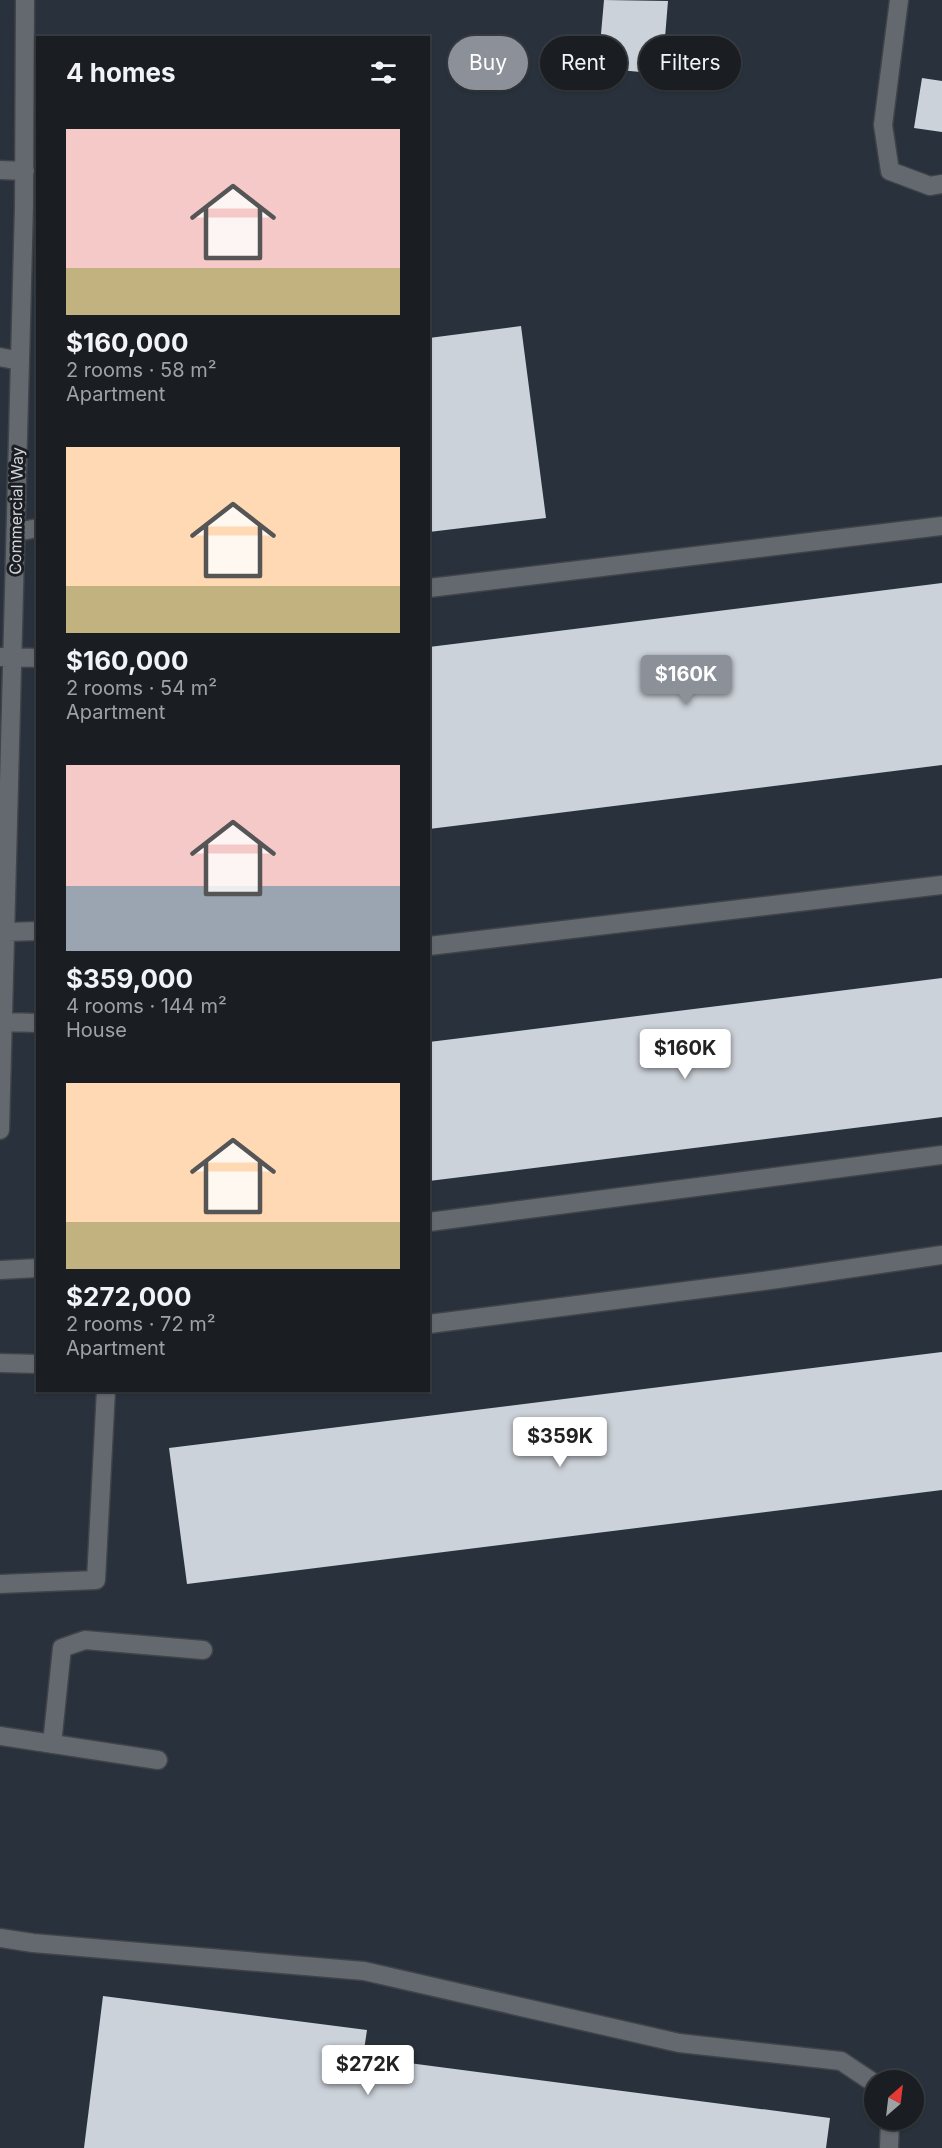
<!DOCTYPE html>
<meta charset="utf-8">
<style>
:root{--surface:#1a1e22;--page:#272b2f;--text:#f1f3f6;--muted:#9fa2a5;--line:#383c40;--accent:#8c9099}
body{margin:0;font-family:Inter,sans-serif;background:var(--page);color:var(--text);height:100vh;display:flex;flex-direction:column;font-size:22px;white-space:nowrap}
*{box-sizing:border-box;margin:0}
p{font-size:20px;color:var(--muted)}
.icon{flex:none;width:33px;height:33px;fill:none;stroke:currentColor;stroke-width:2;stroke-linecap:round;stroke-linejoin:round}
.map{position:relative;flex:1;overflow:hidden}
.sheet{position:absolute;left:36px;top:36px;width:394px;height:1356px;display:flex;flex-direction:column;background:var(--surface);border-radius:0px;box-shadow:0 2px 4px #0004,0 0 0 2px var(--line)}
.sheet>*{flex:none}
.banner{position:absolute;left:448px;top:36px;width:404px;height:54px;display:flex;gap:12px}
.needle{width:39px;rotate:28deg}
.controls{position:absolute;left:864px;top:2070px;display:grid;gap:12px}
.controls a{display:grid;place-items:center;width:60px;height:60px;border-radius:50%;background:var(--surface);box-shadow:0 2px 4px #0004,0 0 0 2px var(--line);font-size:30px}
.price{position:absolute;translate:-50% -51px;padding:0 14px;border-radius:6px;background:#fff;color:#222;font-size:20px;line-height:39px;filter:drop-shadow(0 2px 3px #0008)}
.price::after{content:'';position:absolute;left:50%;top:36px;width:18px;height:14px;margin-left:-9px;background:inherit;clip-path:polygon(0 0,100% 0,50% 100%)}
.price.on{background:var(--accent);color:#fff}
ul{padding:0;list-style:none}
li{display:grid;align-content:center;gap:12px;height:318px;padding:0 30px}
li span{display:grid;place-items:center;height:186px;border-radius:0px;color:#555}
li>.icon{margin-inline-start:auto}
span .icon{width:108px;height:108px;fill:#fffc;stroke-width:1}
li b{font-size:26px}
h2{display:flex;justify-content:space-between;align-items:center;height:72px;padding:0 30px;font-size:26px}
.tag{padding:0 21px;border-radius:27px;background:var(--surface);box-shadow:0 2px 4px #0004,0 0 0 2px var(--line);font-size:21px;line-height:54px}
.tag.on{background:var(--accent);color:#fff}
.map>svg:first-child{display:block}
.built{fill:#29323c;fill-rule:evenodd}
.building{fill:#ccd2d9}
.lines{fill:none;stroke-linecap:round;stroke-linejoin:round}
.minor-casing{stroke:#404348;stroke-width:21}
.minor{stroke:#64696f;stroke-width:18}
.labels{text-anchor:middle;stroke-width:6;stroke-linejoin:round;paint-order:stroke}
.street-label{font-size:16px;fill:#d2d5d8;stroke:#1a1e23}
</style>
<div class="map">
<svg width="942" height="2148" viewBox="0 0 942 2148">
<rect width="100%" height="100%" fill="#23282d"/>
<!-- built -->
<path class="built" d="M0 0H942V2148H0ZM38 38H429V1390H38ZM874 2080H914V2120H874Z"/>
<!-- building -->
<path class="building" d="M604 0 668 1 662 74 598 68Z
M922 78 942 81V132L914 128Z
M521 326 546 518 429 532V338Z
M942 583V765L429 829V647Z
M942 978V1117L429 1181V1042Z
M942 1352V1490L187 1584 169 1448Z
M103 1996 367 2030 363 2057 830 2118 826 2148H84Z"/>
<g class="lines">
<!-- minor casing -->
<g class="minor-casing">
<path id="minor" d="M899 0 883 125 890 171 930 186 942 184
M0 170 25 171
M0 357 20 361
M16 532 38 528
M429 588 942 526
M0 657 38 658
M6 932 38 931
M429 946 942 885
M3 1022 38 1023
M0 1130 24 206 25 0
M429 1222 942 1155
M0 1270 38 1268
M429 1324 778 1279 942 1255
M0 1363 38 1364
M0 1584 96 1580 106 1390
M0 1736 158 1760
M52 1744 62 1648 85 1640 203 1650
M0 1938 33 1943 364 1971 679 2043 841 2061 874 2083
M889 2148 890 2120"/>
</g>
<!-- minor -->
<use href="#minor" class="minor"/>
</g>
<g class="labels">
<!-- street labels -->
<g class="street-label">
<text transform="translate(16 511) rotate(-89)" y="6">Commercial Way</text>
</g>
</g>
</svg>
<div class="controls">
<a><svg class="needle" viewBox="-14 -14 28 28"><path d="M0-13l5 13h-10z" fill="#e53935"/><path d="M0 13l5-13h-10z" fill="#9fa2a5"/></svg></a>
</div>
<b class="price on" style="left:686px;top:706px">$160K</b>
<b class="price" style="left:685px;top:1080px">$160K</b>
<b class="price" style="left:560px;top:1468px">$359K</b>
<b class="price" style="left:368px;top:2096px">$272K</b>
<div class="banner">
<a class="tag on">Buy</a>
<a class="tag">Rent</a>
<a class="tag">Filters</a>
</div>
<section class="sheet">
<h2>4 homes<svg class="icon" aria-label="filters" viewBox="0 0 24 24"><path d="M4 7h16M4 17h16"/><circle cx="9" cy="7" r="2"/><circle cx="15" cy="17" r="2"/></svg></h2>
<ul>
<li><span style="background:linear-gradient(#f6c9c9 75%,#c2b280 0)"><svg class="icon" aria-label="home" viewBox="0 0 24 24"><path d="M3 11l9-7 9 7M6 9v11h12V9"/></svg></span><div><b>$160,000</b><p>2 rooms · 58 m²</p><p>Apartment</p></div></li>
<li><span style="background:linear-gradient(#ffd9b3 75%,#c2b280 0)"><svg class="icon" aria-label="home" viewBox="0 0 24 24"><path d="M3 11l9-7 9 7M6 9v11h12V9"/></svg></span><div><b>$160,000</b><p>2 rooms · 54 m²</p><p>Apartment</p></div></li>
<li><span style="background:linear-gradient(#f6c9c9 65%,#9aa5b1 0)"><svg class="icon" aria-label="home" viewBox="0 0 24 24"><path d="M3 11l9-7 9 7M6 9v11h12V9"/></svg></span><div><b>$359,000</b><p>4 rooms · 144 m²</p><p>House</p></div></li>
<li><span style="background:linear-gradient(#ffd9b3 75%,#c2b280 0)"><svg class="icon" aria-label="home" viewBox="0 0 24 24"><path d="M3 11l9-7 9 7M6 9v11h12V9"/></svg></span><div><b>$272,000</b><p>2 rooms · 72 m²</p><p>Apartment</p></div></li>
</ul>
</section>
</div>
